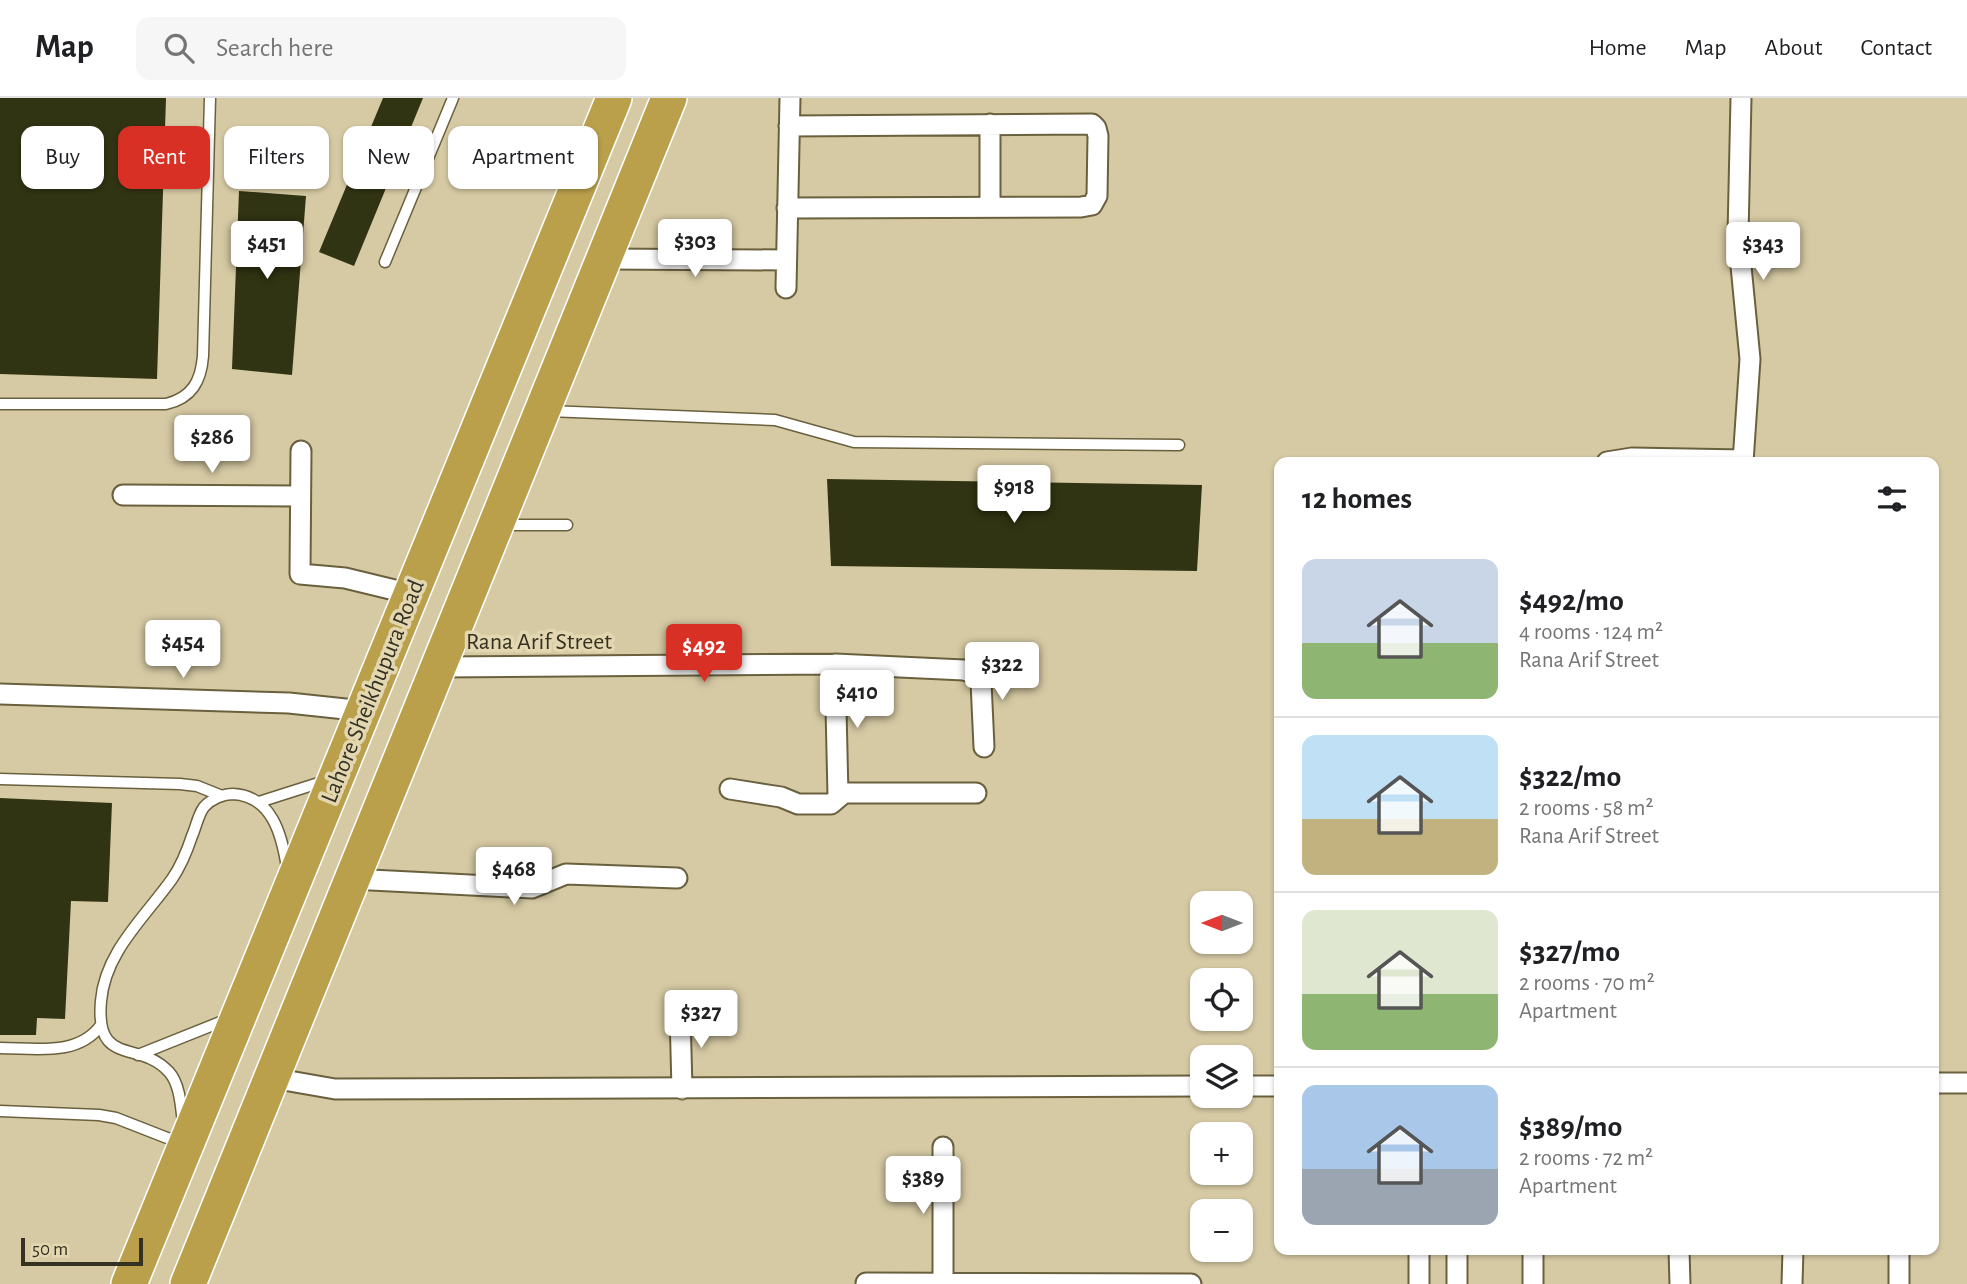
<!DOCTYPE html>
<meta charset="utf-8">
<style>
:root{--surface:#fff;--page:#f6f6f6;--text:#202124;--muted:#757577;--line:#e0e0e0;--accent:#d93025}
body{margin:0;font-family:"Alegreya Sans",sans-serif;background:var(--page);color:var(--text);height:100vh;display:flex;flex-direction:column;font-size:26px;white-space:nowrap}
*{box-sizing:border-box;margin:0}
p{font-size:23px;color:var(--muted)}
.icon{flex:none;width:38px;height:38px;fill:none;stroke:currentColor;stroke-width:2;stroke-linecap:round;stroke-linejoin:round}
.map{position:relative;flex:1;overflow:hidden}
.details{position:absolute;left:1274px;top:359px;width:665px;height:798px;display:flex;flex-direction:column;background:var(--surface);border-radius:14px;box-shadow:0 2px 5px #0004}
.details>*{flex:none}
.banner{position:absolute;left:21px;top:28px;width:665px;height:63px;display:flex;gap:14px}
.needle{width:46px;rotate:270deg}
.controls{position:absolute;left:1190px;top:793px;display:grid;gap:14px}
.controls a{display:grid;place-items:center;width:63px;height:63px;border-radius:14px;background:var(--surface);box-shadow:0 2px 5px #0004;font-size:35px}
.scale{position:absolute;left:21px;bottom:18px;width:122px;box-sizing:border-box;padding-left:7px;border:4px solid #353122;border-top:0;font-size:19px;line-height:24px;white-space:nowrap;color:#353122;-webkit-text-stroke:5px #e3d7b1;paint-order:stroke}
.price{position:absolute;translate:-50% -60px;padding:0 16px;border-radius:7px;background:#fff;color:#222;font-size:23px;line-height:46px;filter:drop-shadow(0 2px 4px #0008)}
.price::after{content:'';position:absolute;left:50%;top:42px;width:21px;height:16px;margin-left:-10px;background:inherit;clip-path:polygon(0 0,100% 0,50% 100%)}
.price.selected{background:var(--accent);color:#fff}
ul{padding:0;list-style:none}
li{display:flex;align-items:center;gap:21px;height:175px;padding:0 28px}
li+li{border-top:2px solid var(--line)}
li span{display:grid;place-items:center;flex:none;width:196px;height:140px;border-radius:14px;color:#555}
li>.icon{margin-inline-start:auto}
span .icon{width:84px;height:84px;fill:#fffc;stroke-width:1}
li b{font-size:30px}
h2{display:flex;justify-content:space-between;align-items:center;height:84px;padding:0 28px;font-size:30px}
.chip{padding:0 24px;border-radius:14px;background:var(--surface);box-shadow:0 2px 5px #0004;font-size:24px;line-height:63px}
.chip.selected{background:var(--accent);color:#fff}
header{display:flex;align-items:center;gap:42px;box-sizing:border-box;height:98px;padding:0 35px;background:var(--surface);border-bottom:2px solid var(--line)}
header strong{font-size:33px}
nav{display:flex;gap:38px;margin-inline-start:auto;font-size:24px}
.search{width:490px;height:63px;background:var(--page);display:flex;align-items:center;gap:18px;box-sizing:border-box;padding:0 24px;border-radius:14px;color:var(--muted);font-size:26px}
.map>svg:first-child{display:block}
.building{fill:#313412}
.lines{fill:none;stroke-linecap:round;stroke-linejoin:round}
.lane-casing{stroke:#6a603e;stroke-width:13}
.street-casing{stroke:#6a603e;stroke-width:23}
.highway-casing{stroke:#fff;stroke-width:38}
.lane{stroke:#fff;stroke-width:10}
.street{stroke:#fff;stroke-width:19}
.highway{stroke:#baa04b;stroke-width:35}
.labels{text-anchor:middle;stroke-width:7;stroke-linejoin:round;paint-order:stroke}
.street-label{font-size:24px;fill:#353122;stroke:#e3d7b1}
</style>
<header>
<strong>Map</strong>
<div class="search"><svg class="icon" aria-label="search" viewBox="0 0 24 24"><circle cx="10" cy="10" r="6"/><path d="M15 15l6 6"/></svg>Search here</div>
<nav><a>Home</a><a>Map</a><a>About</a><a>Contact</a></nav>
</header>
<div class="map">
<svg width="1967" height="1186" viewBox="0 0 1967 1186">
<rect width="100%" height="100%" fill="#d6caa4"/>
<!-- building -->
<path class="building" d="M0 0H166L157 281 0 276Z
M383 0H423L354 168 319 154Z
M239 93 306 98 292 277 232 271Z
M827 381 1202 387 1197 473 831 468Z
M0 700 112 705 108 804 71 803 65 921 37 920 36 937H0Z"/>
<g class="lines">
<!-- lane casing -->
<g class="lane-casing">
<path id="lane" d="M385 164 453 0
M0 306H166C192 300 201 283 203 258L210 0
M548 313 775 322 854 344 1179 347
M503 427H567
M0 681 180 686 197 688 222 698
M259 704 325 683
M0 950C35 950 78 959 101 927
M138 957 228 921
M0 1013 99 1017 116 1020 180 1045
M183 1025C181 1009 180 986 169 974 139 941 95 970 101 903 105 854 145 819 172 781 181 768 187 753 192 738 196 729 198 717 204 709 211 701 223 696 233 696 272 698 282 737 287 770"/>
</g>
<!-- street casing -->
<g class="street-casing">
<path id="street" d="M1741 0 1738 137 1750 261 1743 364
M990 26V109
M787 110 1081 109 1092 107 1097 98 1098 38 1096 30 1092 26 789 28
M604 161 786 162
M786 190 790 0
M301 353 300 476 345 480 411 496
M1607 364 1632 360 1744 362
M123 397 300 398
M835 566 838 698
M439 569 835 566 964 572 975 576 981 584 984 649
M0 596 289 605 364 613
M730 691 781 699 798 706H831L844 695H976
M351 781 532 790 566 776 677 780
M680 915 682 991
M272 980 335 991 1202 988
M1934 985H1967
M1241 988H1279
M943 1049V1186
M1419 1152V1186
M1679 1152 1680 1186
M866 1185 1191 1186
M1457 1186V1152
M1533 1186V1152
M1792 1186 1793 1152
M1899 1186V1152"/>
</g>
<!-- highway casing -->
<g class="highway-casing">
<path id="highway" d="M129 1186 614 0
M188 1186 669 0"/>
</g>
<!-- lane -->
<use href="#lane" class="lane"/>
<!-- street -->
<use href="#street" class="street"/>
<!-- highway -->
<use href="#highway" class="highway"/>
</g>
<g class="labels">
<!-- street labels -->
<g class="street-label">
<text x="539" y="551">Rana Arif Street</text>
<text transform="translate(372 593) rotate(-68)" y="8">Lahore Sheikhupura Road</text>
</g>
</g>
</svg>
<div class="controls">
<a><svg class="needle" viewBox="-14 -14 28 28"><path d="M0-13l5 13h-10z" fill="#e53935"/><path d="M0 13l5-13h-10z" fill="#757577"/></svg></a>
<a><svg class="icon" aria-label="locate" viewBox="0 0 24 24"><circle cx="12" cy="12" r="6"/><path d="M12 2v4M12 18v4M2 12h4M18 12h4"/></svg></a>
<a><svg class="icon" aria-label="layers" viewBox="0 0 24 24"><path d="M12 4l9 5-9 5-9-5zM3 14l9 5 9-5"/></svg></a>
<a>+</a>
<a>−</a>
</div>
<div class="scale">50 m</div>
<b class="price" style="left:695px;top:181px">$303</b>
<b class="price" style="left:267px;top:183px">$451</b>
<b class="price" style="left:1763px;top:184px">$343</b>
<b class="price" style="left:212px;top:377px">$286</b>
<b class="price" style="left:1014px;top:427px">$918</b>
<b class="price" style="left:183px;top:582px">$454</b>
<b class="price selected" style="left:704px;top:586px">$492</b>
<b class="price" style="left:1002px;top:604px">$322</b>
<b class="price" style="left:857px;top:632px">$410</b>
<b class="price" style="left:514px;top:809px">$468</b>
<b class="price" style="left:701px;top:952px">$327</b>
<b class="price" style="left:923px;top:1118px">$389</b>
<div class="banner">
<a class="chip">Buy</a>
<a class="chip selected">Rent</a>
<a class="chip">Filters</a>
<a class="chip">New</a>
<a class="chip">Apartment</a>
</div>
<section class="details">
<h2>12 homes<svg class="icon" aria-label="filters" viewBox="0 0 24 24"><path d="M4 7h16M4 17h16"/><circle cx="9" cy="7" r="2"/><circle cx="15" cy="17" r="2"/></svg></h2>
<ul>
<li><span style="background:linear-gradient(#c9d6e8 60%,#8fb573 0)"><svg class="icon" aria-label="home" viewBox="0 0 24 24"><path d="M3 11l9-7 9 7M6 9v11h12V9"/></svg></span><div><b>$492/mo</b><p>4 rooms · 124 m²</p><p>Rana Arif Street</p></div></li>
<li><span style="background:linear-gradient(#bfe0f5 60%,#c2b280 0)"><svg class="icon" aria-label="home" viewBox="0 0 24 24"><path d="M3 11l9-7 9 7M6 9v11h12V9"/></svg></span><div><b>$322/mo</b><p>2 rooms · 58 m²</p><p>Rana Arif Street</p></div></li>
<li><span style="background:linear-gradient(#dfe7d0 60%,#8fb573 0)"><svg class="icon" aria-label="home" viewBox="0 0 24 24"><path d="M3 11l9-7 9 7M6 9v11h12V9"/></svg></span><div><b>$327/mo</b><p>2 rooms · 70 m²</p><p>Apartment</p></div></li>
<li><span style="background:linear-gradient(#a9c7e8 60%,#9aa5b1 0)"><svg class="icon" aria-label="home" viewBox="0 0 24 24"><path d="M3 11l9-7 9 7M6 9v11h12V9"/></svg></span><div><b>$389/mo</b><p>2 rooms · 72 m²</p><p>Apartment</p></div></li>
</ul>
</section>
</div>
